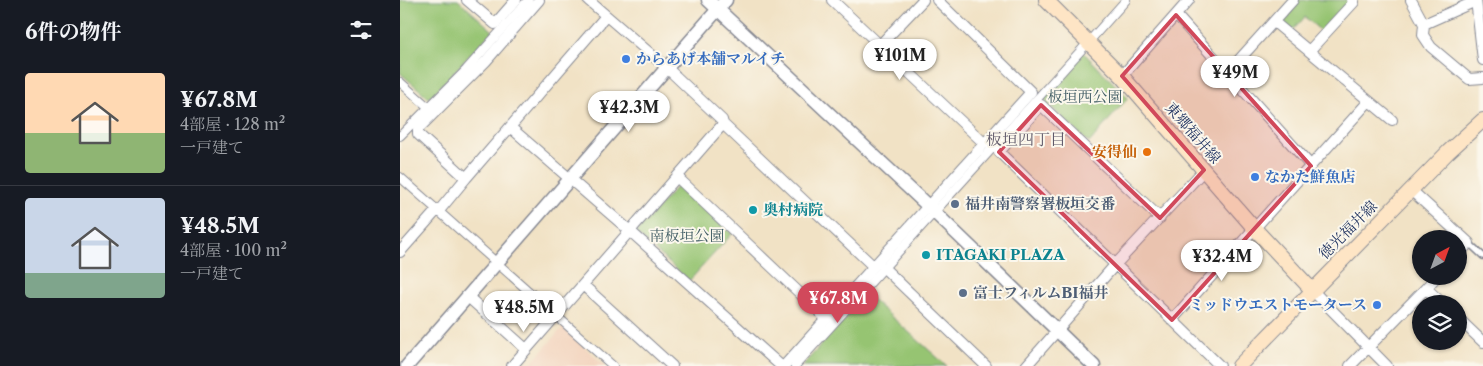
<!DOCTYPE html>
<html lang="ja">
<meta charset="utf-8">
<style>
:root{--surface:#171b24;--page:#20242c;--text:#f1f3f6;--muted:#9ea1a6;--line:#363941;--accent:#d1495b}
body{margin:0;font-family:"Libre Caslon Text","Noto Serif JP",serif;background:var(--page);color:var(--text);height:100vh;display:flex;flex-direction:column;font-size:19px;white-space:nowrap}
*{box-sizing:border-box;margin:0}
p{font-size:16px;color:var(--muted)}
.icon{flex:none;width:28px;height:28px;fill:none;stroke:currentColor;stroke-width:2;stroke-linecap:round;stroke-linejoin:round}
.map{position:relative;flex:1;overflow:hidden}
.drawer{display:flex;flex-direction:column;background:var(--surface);width:400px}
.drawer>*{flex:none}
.needle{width:32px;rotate:41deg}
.buttons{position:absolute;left:1012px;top:230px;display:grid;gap:10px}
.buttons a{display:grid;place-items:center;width:55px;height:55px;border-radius:50%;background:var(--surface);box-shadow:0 1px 4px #0004;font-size:25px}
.price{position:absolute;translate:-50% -42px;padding:0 11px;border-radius:18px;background:#fff;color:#222;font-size:16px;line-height:32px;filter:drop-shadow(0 1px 2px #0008)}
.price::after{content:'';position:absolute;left:50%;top:30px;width:15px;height:11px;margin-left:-8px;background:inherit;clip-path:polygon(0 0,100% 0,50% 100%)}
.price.on{background:var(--accent);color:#fff}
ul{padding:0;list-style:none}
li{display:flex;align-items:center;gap:15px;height:125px;padding:0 25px}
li+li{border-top:1px solid var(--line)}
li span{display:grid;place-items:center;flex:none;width:140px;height:100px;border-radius:5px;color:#555}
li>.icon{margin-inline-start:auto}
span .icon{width:60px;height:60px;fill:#fffc;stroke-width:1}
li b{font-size:21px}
h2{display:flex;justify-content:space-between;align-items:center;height:60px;padding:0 25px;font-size:21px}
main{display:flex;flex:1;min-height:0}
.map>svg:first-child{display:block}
.built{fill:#f3d4be}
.green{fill:#96c472;stroke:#587a68}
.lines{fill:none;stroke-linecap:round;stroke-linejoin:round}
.service-casing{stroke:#868892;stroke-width:8}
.pedestrian-casing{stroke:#868892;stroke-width:10}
.minor-casing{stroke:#868892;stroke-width:12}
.tertiary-casing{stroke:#868892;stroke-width:15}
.secondary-casing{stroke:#868892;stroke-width:16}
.service{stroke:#fff;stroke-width:5}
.pedestrian{stroke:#fff;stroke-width:8}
.minor{stroke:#fff;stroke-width:10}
.tertiary{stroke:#fff;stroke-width:12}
.secondary{stroke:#fee5c5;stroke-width:14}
.marked{fill:#d1495b;fill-opacity:0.2;stroke:#d1495b;stroke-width:4;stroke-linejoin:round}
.shop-dot{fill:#3f7fe0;stroke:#fbf7ec;stroke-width:2}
.food-dot{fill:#e8710a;stroke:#fbf7ec;stroke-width:2}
.service-dot{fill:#5c6f8a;stroke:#fbf7ec;stroke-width:2}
.culture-dot{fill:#0f9aa8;stroke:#fbf7ec;stroke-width:2}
.labels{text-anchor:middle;stroke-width:4;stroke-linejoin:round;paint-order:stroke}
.shop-label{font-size:15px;font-weight:bold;fill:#366cbe;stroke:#fbf7ec;text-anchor:start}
.park-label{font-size:15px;fill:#405c64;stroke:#fbf7ec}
.street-label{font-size:15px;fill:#1b2f5e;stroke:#fbf7ec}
.food-label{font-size:15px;font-weight:bold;fill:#c56008;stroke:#fbf7ec;text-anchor:end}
.service-label{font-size:15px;font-weight:bold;fill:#4e5e75;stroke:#fbf7ec;text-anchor:start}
.culture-label{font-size:15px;font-weight:bold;fill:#0d838f;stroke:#fbf7ec;text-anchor:start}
.neighbourhood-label{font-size:16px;fill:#605a6a;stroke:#fbf7ec}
</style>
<main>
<section class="drawer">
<h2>6件の物件<svg class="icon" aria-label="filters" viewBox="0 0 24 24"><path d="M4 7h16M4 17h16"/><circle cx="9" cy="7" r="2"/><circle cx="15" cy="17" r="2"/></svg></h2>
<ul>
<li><span style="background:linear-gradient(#ffd9b3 60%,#8fb573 0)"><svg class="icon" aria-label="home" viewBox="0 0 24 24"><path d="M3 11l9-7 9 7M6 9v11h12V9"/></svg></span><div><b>¥67.8M</b><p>4部屋 · 128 m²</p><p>一戸建て</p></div></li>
<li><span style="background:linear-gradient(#c9d6e8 75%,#7fa58c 0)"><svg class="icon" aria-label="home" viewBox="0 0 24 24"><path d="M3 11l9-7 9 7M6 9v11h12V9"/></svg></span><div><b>¥48.5M</b><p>4部屋 · 100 m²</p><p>一戸建て</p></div></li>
</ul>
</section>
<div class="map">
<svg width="1083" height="366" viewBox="0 0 1083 366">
<rect width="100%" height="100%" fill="#fbf7ec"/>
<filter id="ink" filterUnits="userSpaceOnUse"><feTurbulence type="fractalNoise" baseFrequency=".02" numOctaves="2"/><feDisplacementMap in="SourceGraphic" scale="10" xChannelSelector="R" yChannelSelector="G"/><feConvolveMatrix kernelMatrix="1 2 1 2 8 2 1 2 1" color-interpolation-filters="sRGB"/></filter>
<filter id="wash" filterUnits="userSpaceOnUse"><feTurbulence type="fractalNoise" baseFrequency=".0096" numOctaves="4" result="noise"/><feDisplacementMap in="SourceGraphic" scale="20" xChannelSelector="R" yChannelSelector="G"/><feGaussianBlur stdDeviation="1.12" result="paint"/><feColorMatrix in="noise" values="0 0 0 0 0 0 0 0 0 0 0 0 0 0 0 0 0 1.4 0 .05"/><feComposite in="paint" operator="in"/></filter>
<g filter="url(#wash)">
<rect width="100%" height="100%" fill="#f1e2c5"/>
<!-- built -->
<path class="built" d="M163 327 205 366H129Z"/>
<!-- green -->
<path class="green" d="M0 0H58L93 31 29 98 0 73Z
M898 0H947L950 3 922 32 905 17 891 32 879 21Z
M683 52 728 98 689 143 642 98Z
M279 184 332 234 289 281 236 233Z
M467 295 547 366H402Z"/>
</g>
<g filter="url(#ink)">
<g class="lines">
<!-- service casing -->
<g class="service-casing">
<path id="service" d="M1069 243 1083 256"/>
</g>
<!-- pedestrian casing -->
<g class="pedestrian-casing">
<path id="pedestrian" d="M693 37 726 0
M0 82 28 107
M0 136 66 70 128 0
M0 177 213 366
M395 366 684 47"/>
</g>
<!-- minor casing -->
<g class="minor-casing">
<path id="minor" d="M67 0 95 24 116 0
M139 0 86 61 18 129V134L66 178 206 16
M188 0 267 68 322 120 323 124
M432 0 585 144
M1011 0 1024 24 1076 1
M1076 0 1083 60
M776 15 911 166
M874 22 992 120
M1024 24 1023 35 1031 47 1069 79 1083 78
M480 45 523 0
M909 51 954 2 952 0
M828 72 893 0
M722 76 789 0
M110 127 230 231 381 366
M277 177 426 318
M1011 190 1069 243 1059 253
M38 212 66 178
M760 218 641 105 599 152 820 366
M0 252 37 210
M484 268 586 366
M183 285 272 366
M1026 288 1037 276
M912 290 987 366
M67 296 126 349
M1059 319 1083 342
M772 320 969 101
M112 366 323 124 473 266
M384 366 631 92 537 0
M626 366 715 265 804 170
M950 366 1026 288 1043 304"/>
</g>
<!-- tertiary casing -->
<g class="tertiary-casing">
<path id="tertiary" d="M308 0 528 206 694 366
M7 366 326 0"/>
</g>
<!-- secondary casing -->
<g class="secondary-casing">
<path id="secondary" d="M646 0 722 76 854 228 912 290
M839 366 1048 152 1083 120"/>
</g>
<!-- service -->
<use href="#service" class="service"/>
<!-- pedestrian -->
<use href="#pedestrian" class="pedestrian"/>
<!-- minor -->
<use href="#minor" class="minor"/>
<!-- tertiary -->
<use href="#tertiary" class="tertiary"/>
<!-- secondary -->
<use href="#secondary" class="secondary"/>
</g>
</g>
<!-- marked area -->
<path class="marked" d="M776 15 911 166 772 320 599 152 641 105 760 218 804 170 722 76Z"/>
<!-- markers -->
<g class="shop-dot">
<circle cx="226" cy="59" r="5"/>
<circle cx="855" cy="177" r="5"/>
<circle cx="977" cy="305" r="5"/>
</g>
<circle class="food-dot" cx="747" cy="152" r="5"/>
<g class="service-dot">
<circle cx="555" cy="204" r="5"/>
<circle cx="563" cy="293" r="5"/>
</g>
<g class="culture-dot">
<circle cx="353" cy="210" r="5"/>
<circle cx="526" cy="255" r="5"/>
</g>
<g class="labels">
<!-- shop labels -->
<g class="shop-label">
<text x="236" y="64">からあげ本舗マルイチ</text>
<text x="865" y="182">なかた鮮魚店</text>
<text x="967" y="310" text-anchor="end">ミッドウエストモータース</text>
</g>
<!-- park labels -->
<g class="park-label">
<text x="685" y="102">板垣西公園</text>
<text x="287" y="241">南板垣公園</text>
</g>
<!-- street labels -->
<g class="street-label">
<text transform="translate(793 133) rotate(49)" y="5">東郷福井線</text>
<text transform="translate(948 230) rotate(-45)" y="5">徳光福井線</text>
</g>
<!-- food labels -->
<g class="food-label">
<text x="737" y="157">安得仙</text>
</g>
<!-- service labels -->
<g class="service-label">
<text x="565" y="209">福井南警察署板垣交番</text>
<text x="573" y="298">富士フィルムBI福井</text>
</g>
<!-- culture labels -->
<g class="culture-label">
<text x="363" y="215">奥村病院</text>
<text x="536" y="260">ITAGAKI PLAZA</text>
</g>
<!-- neighbourhood labels -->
<g class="neighbourhood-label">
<text x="626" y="145">板垣四丁目</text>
</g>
</g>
</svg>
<div class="buttons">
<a><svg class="needle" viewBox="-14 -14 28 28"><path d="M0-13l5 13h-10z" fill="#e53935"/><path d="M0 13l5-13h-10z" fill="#9ea1a6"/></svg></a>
<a><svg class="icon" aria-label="layers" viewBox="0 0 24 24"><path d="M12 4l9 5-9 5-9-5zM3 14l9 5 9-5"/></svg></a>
</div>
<b class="price" style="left:500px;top:81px">¥101M</b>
<b class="price" style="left:835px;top:98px">¥49M</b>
<b class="price" style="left:229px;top:133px">¥42.3M</b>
<b class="price" style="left:822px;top:282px">¥32.4M</b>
<b class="price on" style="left:438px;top:324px">¥67.8M</b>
<b class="price" style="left:124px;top:333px">¥48.5M</b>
</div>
</main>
